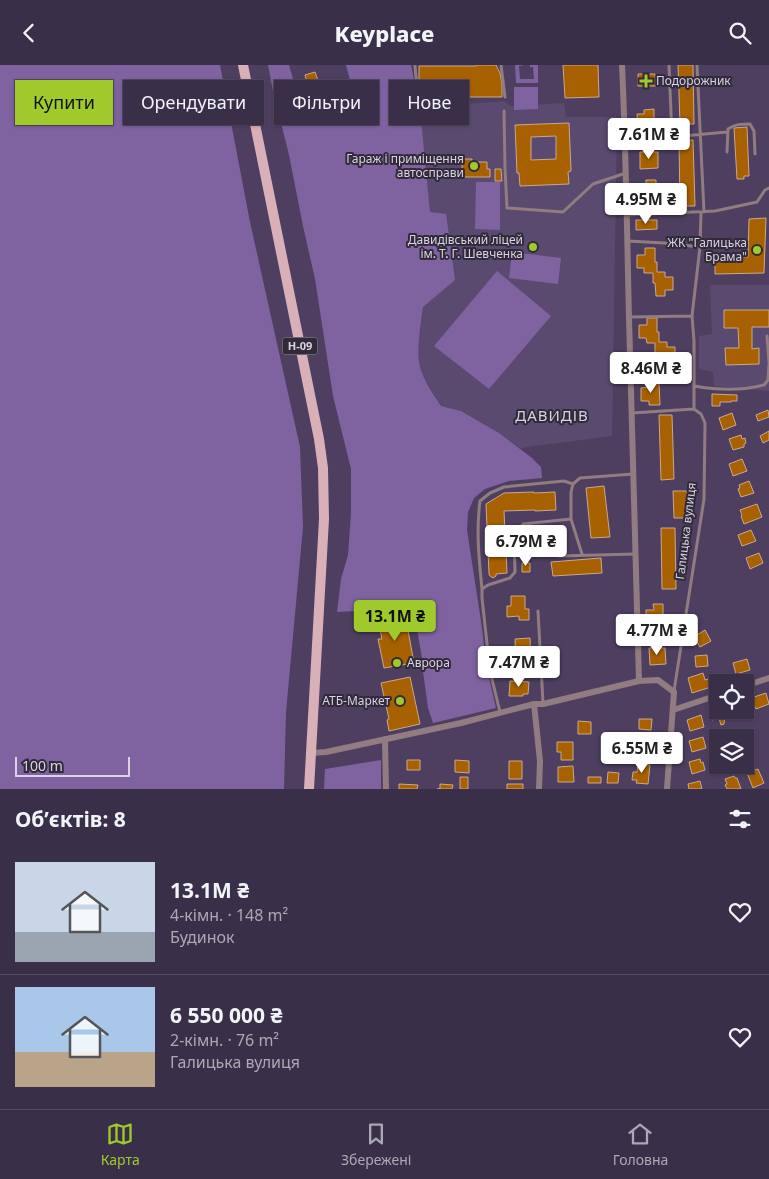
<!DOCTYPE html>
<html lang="uk">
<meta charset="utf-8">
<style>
:root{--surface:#3a2f49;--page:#413750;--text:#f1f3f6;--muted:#aba9b4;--line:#544a61;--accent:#a0c92c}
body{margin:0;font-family:"Noto Sans",sans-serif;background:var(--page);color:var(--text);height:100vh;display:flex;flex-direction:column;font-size:19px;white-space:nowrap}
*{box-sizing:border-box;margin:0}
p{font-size:16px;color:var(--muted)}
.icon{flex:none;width:28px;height:28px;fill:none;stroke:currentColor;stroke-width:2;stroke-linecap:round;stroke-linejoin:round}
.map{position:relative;height:724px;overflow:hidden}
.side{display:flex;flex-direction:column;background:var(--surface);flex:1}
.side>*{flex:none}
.banner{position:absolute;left:15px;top:15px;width:500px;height:45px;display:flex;gap:10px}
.controls{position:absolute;left:709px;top:609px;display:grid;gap:10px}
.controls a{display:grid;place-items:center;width:45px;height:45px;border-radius:0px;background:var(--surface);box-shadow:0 1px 4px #0004,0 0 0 1px var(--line);font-size:25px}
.scale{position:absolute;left:15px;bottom:12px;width:115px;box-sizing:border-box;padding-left:5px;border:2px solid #dad2e6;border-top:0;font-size:14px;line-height:18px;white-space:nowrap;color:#dad2e6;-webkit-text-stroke:4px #302a39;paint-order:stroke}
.price{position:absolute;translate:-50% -42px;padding:0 11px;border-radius:5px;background:#fff;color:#222;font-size:16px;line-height:32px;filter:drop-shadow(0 1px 2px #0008)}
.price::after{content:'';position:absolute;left:50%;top:30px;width:15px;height:11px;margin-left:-8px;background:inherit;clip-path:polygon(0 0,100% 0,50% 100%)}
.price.on{background:var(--accent);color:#111}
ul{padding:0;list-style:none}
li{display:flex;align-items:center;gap:15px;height:125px;padding:0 15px}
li+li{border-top:1px solid var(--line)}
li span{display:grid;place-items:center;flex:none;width:140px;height:100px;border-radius:0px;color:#555}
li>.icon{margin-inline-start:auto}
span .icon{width:60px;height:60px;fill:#fffc;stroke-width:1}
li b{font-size:21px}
h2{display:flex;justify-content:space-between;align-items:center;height:60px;padding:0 15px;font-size:21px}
.chip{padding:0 18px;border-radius:0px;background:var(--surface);box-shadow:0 1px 4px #0004,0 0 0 1px var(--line);font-size:18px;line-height:45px}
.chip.on{background:var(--accent);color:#111}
header{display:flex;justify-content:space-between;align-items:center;height:65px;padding:0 15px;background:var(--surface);font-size:22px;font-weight:800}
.dock{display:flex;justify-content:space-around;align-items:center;height:70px;border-top:1px solid var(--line);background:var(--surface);font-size:14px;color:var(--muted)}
.dock a{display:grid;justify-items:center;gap:2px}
.dock .on{color:var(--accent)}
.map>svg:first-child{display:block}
.built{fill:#5a4a70}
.green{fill:#7e63a0}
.building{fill:#a76101;stroke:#cba98a;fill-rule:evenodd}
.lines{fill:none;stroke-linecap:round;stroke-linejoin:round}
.lane{stroke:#917c81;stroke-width:3}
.street{stroke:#917c81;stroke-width:6}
.primary{stroke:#d9afb8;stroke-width:10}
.poi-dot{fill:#a0c92c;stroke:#302a39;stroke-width:2}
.labels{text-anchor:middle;stroke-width:4;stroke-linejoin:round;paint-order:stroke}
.shield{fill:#302a39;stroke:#a7a0b2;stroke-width:1}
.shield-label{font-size:11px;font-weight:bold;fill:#dad2e6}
.poi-label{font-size:12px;fill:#dad2e6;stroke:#302a39;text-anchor:end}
.street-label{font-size:12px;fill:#dad2e6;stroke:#302a39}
.quarter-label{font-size:15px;letter-spacing:1px;fill:#dad2e6;stroke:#302a39}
</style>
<header><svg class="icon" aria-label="back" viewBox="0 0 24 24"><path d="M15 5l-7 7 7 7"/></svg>Keyplace<svg class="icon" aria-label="search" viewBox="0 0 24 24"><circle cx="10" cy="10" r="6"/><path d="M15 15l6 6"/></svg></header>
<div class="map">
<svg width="769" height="724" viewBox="0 0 769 724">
<rect width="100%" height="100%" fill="#4e3f61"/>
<!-- built -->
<path class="built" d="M504 36 510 41 564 38 566 52H617L612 371 527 382 521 384 499 368 461 346 441 341 425 314 419 300V275L423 242 430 148 420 43Z
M710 220H769V326L714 321 713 307 699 304V271L712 269Z"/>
<!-- green -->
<path class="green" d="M0 0H220L250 157 300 382 303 462 286 647 284 724H0Z
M268 0H289L299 35 352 23 346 0H411L420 43 430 147 446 149 455 215 423 242C421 258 416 287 420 302 424 316 433 328 441 341L461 346 499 368 532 393 541 402 542 413 509 416 485 424 474 433 468 447 467 465 481 556 487 604 496 643 433 658 428 643 422 599V593L413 542 374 545 337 547 341 514 348 490 351 448V404L333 331 315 214 303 161 289 90 273 26Z
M515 0H524L519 1 520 14H534L533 2H530V0H538V18H516Z
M514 22H538V44L514 45Z
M476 117H500V165L475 164Z
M512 187 561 193 558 219 509 213Z
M497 206 551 251 489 324 434 281Z
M381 695V724H324L325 704Z"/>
<!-- building -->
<path class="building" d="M476 0H496L500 8 502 19V32H453V35H437V20H419V1H476Z
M563 0H598L599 32 565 33Z
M678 0H693L694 59H680Z
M315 7 319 18 308 21 305 10Z
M638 9H655L656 21H638Z
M343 42 346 49 337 52 335 44Z
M654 44V67H645V62H638L637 49H644V45Z
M569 58 571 106 568 107 569 119 520 121 519 108H517L515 60ZM556 71V94L531 95V72Z
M747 62 749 111H744V114H737L734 63Z
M693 75 695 141H680L679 76Z
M640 87H658V103L640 104Z
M462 94H472V97H487V104H490V112H462Z
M495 104H501L502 116H495Z
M646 115H656V137H647V132L640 133 639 119H646Z
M766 153 764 208 715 209V193L748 192 749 154Z
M636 155H657V164L636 165Z
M645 183H655V197H657V207H665V212H673V225H665V231H656L655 218H653V208H644V203H637V190H645Z
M724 245H769V262H752V284L759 283V299L726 300 725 283H739L738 263H724Z
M647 253H657V267H659V277H667V282H675V295H667V302H658L657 288H655V278H647L646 273H639V260H647Z
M648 317H659L660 340H649V336H641V323L648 322Z
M712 329 737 330V336H731V337H720V341H712Z
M768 345 769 352 758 356 756 350Z
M732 348 736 360 723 365 719 353Z
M659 350H672L674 414 661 415Z
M769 366V375L763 378 760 371Z
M741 370 742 374 745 373 746 378 744 379V382L733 385 729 374Z
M742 394 747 406 733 411 729 399Z
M749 416 754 428 741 432 738 424 740 423 739 420Z
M604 421 610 472 591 473 586 423Z
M673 426H687L688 453H674Z
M534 427V428L555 427 556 445 535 446V445L504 446 507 508 496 509V511L493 513 490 511 489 509 486 439 504 428Z
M757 439 762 452 744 459 741 451 742 450 740 445Z
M661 463H675L676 524H662Z
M751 465 756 476 742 481 738 470Z
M759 488 763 498 750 504 746 493Z
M601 493 602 508 553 511 551 497Z
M522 498H530V507H522Z
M511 531H525V544H529V555H519V551L507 552V541H511Z
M653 539H663V553H665L666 564H654V559H646V545H654Z
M405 549 414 598 384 603 378 574H382L378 554Z
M705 565 711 576 700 582 694 572Z
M530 573 531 608H516L515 574Z
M649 583H665L666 599 650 600Z
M707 590 708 601 696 602 695 591Z
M747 594 750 605 736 609 733 598Z
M703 608 705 615 708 614 711 622 692 628 688 613Z
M410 612 420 659 389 666 387 655 389 654 381 618Z
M510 616 529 617 528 629H523V631H509Z
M766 628 769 639 756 644 751 633Z
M718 643V645H723L725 651 724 659 721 660 719 653 712 655 709 645Z
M732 645H745L746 649 735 653Z
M701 650 704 662 690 666 687 655Z
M639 654H652L651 665 639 664Z
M578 656 591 657V669H578Z
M703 672 706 683 692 687 689 676Z
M557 677H573V695H561V687H557Z
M637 677 653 678V688H649L648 695H636Z
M700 694 701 698 703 697 705 705 692 709 689 697Z
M407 695H420V705H407Z
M455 695 469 696V708L455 707Z
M509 696H522V714H509Z
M638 699 650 700 648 719 636 718 637 715H632L633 707H637Z
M573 701 574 717H558V702Z
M758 704 764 718 753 723 747 708Z
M608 707 619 708 618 718H607Z
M734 711 735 713H737L741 724H727L725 720 727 719 725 714Z
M460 712H468V724H460Z
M588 712H601V718H588Z
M700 716 702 724H689L688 719Z
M399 719 418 720 417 724H399Z
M440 719 453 720 452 724H437H440Z
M507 719H523V724H507Z"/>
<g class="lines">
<!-- lane -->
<path class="lane" d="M415 0C416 20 417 27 434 39
M501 0 505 32
M669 0 672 72
M697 0 704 147
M504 46 505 103 507 143 563 147 593 119 626 108
M626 82 665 80 672 72 727 67
M727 87 728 64C735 59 742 59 750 59L754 66 755 89
M628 150 715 146 757 137 765 125 769 123
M628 176 664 178 700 182 692 251
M700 182 701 147
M629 252 692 251 694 276V344
M767 271 769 297
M694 321C717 325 742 326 764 320L768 315 769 299
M632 348 694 344 701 349 705 358 704 434 674 626
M582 489 571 454V427L573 419 580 413 633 409
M558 491 636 489
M482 524C479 494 476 466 480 436L490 428 504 422 564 416 573 419
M538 546 543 638
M500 647 490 606 482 533V524L488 520 510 513 515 507 514 473 523 459 571 454"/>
<!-- street -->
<path class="street" d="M622 0C626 84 627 169 629 253 632 374 636 495 639 616
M745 621 769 613
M534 639 540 696 539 724
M673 645 718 630
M385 674 386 724
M311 688 326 687 461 658 534 639H543L639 616 658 615 674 627 667 724"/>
<!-- primary -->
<path class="primary" d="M243 0 319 374 323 403 324 454 309 724"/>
</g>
<!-- markers -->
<g class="poi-dot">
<path d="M643.5 8.5h5v5h5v5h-5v5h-5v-5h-5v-5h5z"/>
<circle cx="474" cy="101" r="5"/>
<circle cx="533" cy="182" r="5"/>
<circle cx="757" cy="185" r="5"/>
<circle cx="397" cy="598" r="5"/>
<circle cx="400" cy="636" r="5"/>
</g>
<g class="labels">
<!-- shield labels -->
<rect class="shield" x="282.5" y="272.5" width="35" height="17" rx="4"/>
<g class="shield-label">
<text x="300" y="285">Н-09</text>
</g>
<!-- poi labels -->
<g class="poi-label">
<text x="656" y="20" text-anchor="start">Подорожник</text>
<text x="464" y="98">Гараж і приміщення<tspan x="464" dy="14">автосправи</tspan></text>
<text x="523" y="179">Давидівський ліцей<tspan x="523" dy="14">ім. Т. Г. Шевченка</tspan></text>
<text x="747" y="182">ЖК "Галицька<tspan x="747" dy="14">Брама"</tspan></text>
<text x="407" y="602" text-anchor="start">Аврора</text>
<text x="390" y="640">АТБ-Маркет</text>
</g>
<!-- street labels -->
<g class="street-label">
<text transform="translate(686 466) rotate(-83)" y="4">Галицька вулиця</text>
</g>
<!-- quarter labels -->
<g class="quarter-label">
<text x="552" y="356">ДАВИДІВ</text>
</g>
</g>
</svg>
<div class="controls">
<a><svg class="icon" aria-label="locate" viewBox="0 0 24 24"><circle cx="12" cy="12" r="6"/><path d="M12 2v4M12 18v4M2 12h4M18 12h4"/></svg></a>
<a><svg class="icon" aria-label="layers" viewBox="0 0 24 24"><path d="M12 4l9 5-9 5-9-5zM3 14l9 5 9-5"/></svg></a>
</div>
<div class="scale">100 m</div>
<b class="price" style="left:649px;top:95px">7.61M ₴</b>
<b class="price" style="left:646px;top:160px">4.95M ₴</b>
<b class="price" style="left:651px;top:329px">8.46M ₴</b>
<b class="price" style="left:526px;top:502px">6.79M ₴</b>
<b class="price on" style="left:395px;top:577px">13.1M ₴</b>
<b class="price" style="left:657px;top:591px">4.77M ₴</b>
<b class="price" style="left:519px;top:623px">7.47M ₴</b>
<b class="price" style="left:642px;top:709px">6.55M ₴</b>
<div class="banner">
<a class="chip on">Купити</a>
<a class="chip">Орендувати</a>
<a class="chip">Фільтри</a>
<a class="chip">Нове</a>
</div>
</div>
<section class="side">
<h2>Об’єктів: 8<svg class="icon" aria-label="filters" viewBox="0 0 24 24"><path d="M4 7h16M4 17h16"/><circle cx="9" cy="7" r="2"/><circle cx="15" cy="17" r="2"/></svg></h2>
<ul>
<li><span style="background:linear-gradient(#c9d6e8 70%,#9aa5b1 0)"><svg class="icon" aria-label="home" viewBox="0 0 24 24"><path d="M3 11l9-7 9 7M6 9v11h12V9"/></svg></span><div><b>13.1M ₴</b><p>4-кімн. · 148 m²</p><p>Будинок</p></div><svg class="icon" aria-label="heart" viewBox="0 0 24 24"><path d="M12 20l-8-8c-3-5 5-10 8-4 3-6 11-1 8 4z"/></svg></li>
<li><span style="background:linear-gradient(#a9c7e8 65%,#b9a48a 0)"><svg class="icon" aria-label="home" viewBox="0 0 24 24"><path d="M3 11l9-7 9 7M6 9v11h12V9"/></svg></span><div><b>6 550 000 ₴</b><p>2-кімн. · 76 m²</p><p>Галицька вулиця</p></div><svg class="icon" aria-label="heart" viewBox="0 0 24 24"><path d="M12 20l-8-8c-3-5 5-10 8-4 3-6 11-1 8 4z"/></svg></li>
</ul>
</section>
<nav class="dock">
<a class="on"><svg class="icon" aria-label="map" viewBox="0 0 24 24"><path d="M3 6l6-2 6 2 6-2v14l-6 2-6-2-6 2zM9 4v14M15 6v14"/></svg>Карта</a>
<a><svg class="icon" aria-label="saved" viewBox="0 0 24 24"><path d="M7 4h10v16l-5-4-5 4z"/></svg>Збережені</a>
<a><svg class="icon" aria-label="home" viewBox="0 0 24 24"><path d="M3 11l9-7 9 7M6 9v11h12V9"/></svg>Головна</a>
</nav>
